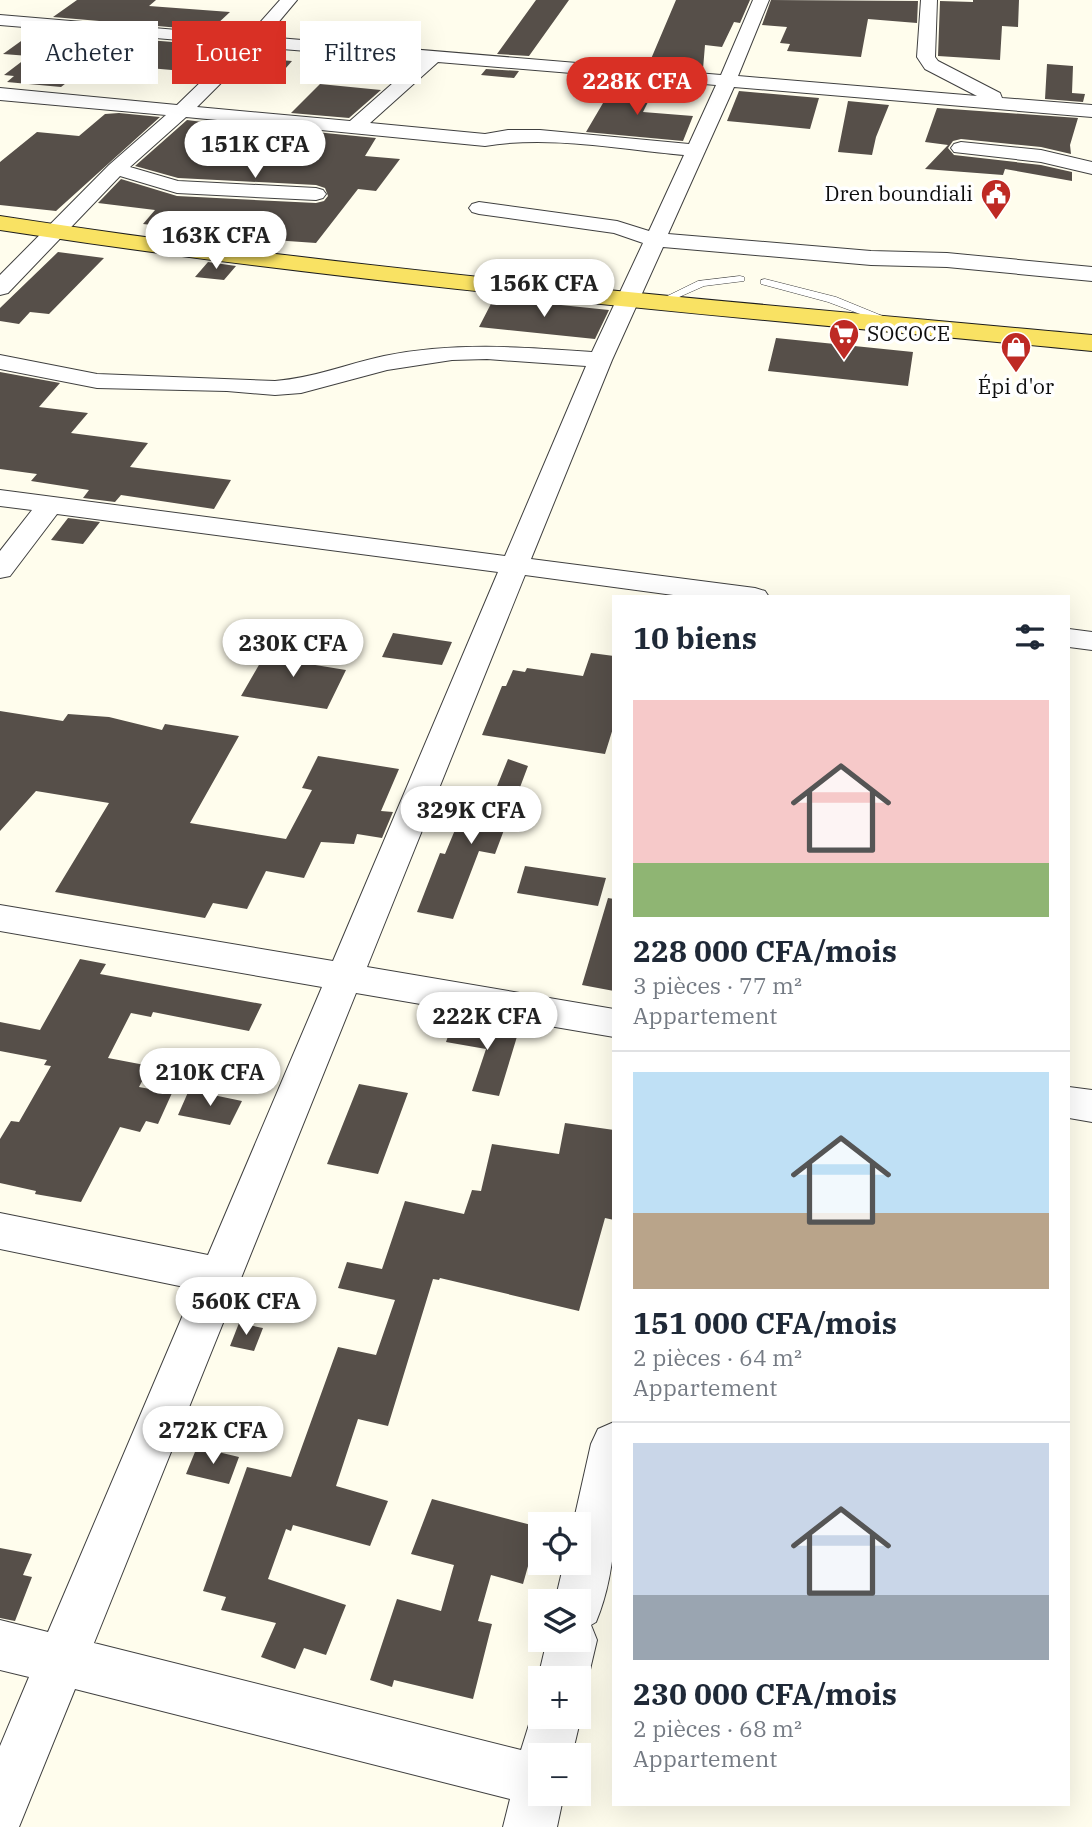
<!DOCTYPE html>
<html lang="fr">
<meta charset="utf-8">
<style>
:root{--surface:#fff;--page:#f2f2f3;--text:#1f2937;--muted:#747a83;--line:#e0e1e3;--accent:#d93025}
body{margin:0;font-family:"IBM Plex Serif",serif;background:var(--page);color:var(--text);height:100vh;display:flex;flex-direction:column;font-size:26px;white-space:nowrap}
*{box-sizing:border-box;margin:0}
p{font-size:23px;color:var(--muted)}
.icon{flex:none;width:38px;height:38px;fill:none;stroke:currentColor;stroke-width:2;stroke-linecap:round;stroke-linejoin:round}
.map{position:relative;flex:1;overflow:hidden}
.panel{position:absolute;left:612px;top:595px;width:458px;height:1211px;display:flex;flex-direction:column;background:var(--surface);border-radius:0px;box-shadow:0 7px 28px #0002}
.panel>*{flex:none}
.top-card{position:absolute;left:21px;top:21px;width:486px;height:63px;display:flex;gap:14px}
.controls{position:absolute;left:528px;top:1512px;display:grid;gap:14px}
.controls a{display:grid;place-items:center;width:63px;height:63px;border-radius:0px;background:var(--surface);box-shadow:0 7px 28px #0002;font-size:35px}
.price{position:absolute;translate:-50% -60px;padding:0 16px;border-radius:24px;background:#fff;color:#222;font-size:23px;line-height:46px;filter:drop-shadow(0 2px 4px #0008)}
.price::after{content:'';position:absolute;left:50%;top:42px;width:21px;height:16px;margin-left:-10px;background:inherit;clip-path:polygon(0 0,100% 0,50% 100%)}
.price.on{background:var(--accent);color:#fff}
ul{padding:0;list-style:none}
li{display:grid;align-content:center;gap:14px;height:371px;padding:0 21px}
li+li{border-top:2px solid var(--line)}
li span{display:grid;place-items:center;height:217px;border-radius:0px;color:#555}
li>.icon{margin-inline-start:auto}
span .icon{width:126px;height:126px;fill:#fffc;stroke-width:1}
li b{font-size:30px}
h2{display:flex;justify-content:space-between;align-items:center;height:84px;padding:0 21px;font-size:30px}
.pill{padding:0 24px;border-radius:0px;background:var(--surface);box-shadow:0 7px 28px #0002;font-size:24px;line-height:63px}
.pill.on{background:var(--accent);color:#fff}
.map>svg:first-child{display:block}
.building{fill:#564f49}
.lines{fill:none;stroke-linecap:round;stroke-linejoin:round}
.lane-casing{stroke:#404040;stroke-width:1}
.street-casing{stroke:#404040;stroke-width:2}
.primary-casing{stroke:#1e1e1e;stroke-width:2}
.lane{fill:#fff;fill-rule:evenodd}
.street{fill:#fff;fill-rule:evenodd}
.primary{fill:#f9e263;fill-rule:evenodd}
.labels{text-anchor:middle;stroke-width:7;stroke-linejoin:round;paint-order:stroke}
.far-poi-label{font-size:21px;fill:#0d0d0d;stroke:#fff;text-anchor:end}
</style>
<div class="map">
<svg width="1092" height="1827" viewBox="0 0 1092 1827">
<rect width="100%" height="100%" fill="#fffded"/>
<!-- building -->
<path class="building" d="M77 0H156L149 6 230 12 215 26 243 28 238 33 53 17Z
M536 0H569L529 56 497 54Z
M676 0H750L740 23 734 22 722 47 705 45 703 69 648 66Z
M771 0 918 1 917 23 868 19 861 57 787 51 790 44 780 43 787 27 762 25Z
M973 0H1019L1018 27 1002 26 1000 60 938 56 940 1 973 2Z
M35 31 223 46 219 50 229 51 206 73 92 63 61 87 7 82 14 76 4 75 29 56 3 54Z
M254 53 284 56 280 60 292 61 272 84 228 80Z
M1047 64 1073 66 1072 93 1085 94 1083 102 1045 99Z
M486 69 519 71 514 78 481 75Z
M320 84 381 90 349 118 291 113Z
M613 86 654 90 643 112 693 116 683 141 586 132Z
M739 91 819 98 810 129 727 121Z
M848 101 889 105 876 137 872 155 838 152Z
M937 108 1078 118 1070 145 1071 154 1041 147 961 139 953 141 948 148 954 155 1041 165 1072 172V181L1005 169 1003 175 925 169 948 145 925 142Z
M119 113 160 117 56 211 0 205V162L37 132 79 136 105 114Z
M187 120 273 131 275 128 376 138 365 156 400 159 376 191 358 189 316 243 259 239 251 248 223 244 232 234 143 224 155 210 98 203 121 179 177 196 316 203 324 201 328 196 325 188 316 185 178 178 135 166Z
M58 252 104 258 49 314 30 312 19 324 0 321V308Z
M208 262 236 266 224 280 195 277Z
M494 298 609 310 595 339 479 327Z
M776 338 913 352 908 386 768 371Z
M0 372 60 383 39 407 88 413 71 433 148 443 130 467 231 480 214 509 121 495 115 502 83 498 89 490 31 481 37 474 0 469Z
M68 518 100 522 83 544 51 540Z
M393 633 452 642 442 665 382 657Z
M271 644 310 650 303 663 346 670 327 709 241 696Z
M591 653 614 656V725L605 754 482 735 502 686H506L513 670 525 672 527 668 583 676Z
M0 711 63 721 68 714 109 717 162 730 165 724 239 736 190 823 286 839 312 790 302 788 318 756 399 769 381 811 393 812 382 838 357 834 354 844 321 842 304 878 266 871 247 909 213 903 205 918 55 892 109 803 36 791 0 831Z
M508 759 528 766 495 854 479 851 453 919 417 912 440 853 445 854 457 825 468 826 473 814 485 816Z
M525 866 606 878 598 906 517 893Z
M608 898 614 899V991L582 985Z
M80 959 106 964 100 974 262 1004 249 1031 153 1012 151 1017 131 1013 108 1058 150 1066 139 1087 172 1093 158 1124 146 1121 140 1132 120 1127 81 1202 35 1194 36 1191 0 1183V1139L11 1121 19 1122 51 1066 44 1065 47 1060 0 1051V1022L40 1030Z
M454 1019 519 1030 499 1096 472 1091 486 1049 446 1042Z
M359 1084 408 1093 378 1174 327 1164Z
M189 1090 242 1101 230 1125 178 1115Z
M565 1123 614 1130V1220L605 1218 579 1311 440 1278 439 1280 433 1279 388 1426 358 1419 336 1486 388 1501 370 1546 293 1525 291 1531 286 1529 268 1579 346 1605 326 1655 304 1648 295 1669 261 1657 276 1623 221 1610 226 1597 203 1591 247 1467 291 1477 338 1347 376 1355 395 1300 338 1288 347 1262 382 1269 405 1201 464 1214 472 1190 481 1191 492 1144 559 1154Z
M239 1323 263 1328 254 1351 230 1346Z
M197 1447 239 1457 229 1484 186 1474Z
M432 1499 539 1527 523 1584 491 1575 478 1621 492 1624 473 1699 394 1680 392 1687 370 1680 397 1599 441 1611 454 1565 411 1554Z
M0 1548 32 1554 23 1575 32 1577 15 1621 0 1618Z"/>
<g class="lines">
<!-- lane casing -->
<g class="lane-casing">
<path id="lane" d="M740 276 744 277V281L704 286 659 306 653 303 698 281Z
M765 279 836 297 902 324 892 326 828 302 761 284V280Z"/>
</g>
<!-- street casing -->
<g class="street-casing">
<path id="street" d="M280 0H297L266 37 721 75 753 0H769L738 76 977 96 925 69 917 57 921 0H937L935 57 938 61 1000 93 1002 98 1092 105V117L734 87 668 234 871 251 947 253 1092 267V281L947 267 871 265 663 247 612 360 531 559 755 588 765 591 769 597H688L525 575 367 967 614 1009V1037L356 993 94 1643 521 1750 537 1699 541 1697V1717H579V1714L581 1717 572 1755H541V1794H564L557 1827H503L510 1799 75 1689 19 1827H0V1746L29 1677 0 1670V1620L48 1632 194 1289 0 1249V1213L208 1255 322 987 0 931V905L333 961 498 572 57 514 10 576 0 578V551L32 510 0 506V490L505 556 586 366 487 359 452 360 387 370 301 393 275 395 227 391 97 388 0 369V355L97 374 275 381C313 378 347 364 384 356 454 342 521 347 592 352L643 243 614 233 479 214 472 212 469 208 472 204 479 202 617 221 649 231 684 155C619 149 549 135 485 146L186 117 130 167 178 181 316 188 323 190 326 194 323 198 316 200 177 193 120 176 8 293 0 295V275L109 165 166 115 0 100V88L177 105 239 45 0 25V15L248 36ZM257 47 419 60 350 121 197 107ZM438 62 716 85 689 144 540 130H508L485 134 370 123Z
M961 142 1041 150 1092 162V174L1041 162 954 152 951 148 954 144Z
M1069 629 1092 632V650L1069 647Z
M1069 1087 1092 1090V1122L1069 1118Z
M614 1422C617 1486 621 1563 596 1622L591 1625 597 1640 588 1678 579 1697V1678H541V1685L538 1678 547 1640H579V1601H555L564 1563H579V1524H573L591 1444 598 1429Z"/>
</g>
<!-- primary casing -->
<g class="primary-casing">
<path id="primary" d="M0 216C362 272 727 301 1092 335V351C727 316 362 286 0 230Z"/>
</g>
<!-- lane -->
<use href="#lane" class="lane"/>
<!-- street -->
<use href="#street" class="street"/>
<!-- primary -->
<use href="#primary" class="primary"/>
</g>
<!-- icons -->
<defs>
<g id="civic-pin" transform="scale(1.575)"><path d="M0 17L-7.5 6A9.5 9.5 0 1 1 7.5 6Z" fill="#be2a24" stroke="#fff"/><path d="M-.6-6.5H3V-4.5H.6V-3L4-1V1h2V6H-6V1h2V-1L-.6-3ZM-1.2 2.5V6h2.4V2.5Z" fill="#fff"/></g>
<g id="supermarket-pin" transform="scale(1.575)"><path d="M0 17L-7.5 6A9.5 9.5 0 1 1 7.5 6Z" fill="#be2a24" stroke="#fff"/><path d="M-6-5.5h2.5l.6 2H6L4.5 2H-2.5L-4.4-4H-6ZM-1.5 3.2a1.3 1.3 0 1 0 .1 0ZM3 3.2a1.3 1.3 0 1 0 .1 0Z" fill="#fff"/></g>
<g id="shop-pin" transform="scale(1.575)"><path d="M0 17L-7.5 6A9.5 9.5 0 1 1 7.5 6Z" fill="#be2a24" stroke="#fff"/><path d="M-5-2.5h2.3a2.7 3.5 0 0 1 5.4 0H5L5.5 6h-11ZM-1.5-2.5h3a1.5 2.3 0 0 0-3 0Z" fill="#fff"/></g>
</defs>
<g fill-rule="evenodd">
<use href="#civic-pin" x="996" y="194"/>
<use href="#supermarket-pin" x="844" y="334"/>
<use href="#shop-pin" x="1016" y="347"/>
</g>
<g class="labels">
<!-- far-poi labels -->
<g class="far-poi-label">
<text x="973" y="201">Dren boundiali</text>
<text x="867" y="341" text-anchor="start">SOCOCE</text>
<text x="1016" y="394" text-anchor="middle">Épi d'or</text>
</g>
</g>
</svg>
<div class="controls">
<a><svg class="icon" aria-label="locate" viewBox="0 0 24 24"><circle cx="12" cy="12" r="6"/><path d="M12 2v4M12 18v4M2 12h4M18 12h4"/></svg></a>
<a><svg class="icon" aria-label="layers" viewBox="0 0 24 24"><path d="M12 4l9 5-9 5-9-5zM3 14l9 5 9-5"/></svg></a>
<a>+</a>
<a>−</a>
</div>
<b class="price on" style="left:637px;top:117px">228K CFA</b>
<b class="price" style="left:255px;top:180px">151K CFA</b>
<b class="price" style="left:216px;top:271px">163K CFA</b>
<b class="price" style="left:544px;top:319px">156K CFA</b>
<b class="price" style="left:293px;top:679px">230K CFA</b>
<b class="price" style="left:471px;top:846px">329K CFA</b>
<b class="price" style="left:487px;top:1052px">222K CFA</b>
<b class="price" style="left:210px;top:1108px">210K CFA</b>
<b class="price" style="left:246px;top:1337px">560K CFA</b>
<b class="price" style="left:213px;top:1466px">272K CFA</b>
<div class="top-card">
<a class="pill">Acheter</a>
<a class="pill on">Louer</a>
<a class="pill">Filtres</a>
</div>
<section class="panel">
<h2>10 biens<svg class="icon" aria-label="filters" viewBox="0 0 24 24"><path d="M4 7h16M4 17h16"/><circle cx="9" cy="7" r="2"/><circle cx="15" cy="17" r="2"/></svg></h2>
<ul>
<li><span style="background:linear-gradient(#f6c9c9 75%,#8fb573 0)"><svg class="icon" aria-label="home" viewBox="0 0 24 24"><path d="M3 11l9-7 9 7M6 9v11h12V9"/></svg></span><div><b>228 000 CFA/mois</b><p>3 pièces · 77 m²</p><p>Appartement</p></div></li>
<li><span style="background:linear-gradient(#bfe0f5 65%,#b9a48a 0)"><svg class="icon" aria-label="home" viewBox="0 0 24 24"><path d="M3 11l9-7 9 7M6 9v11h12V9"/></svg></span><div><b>151 000 CFA/mois</b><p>2 pièces · 64 m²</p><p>Appartement</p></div></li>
<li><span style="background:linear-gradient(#c9d6e8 70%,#9aa5b1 0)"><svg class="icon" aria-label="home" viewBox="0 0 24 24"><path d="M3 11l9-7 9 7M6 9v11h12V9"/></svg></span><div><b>230 000 CFA/mois</b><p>2 pièces · 68 m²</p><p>Appartement</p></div></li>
</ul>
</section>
</div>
